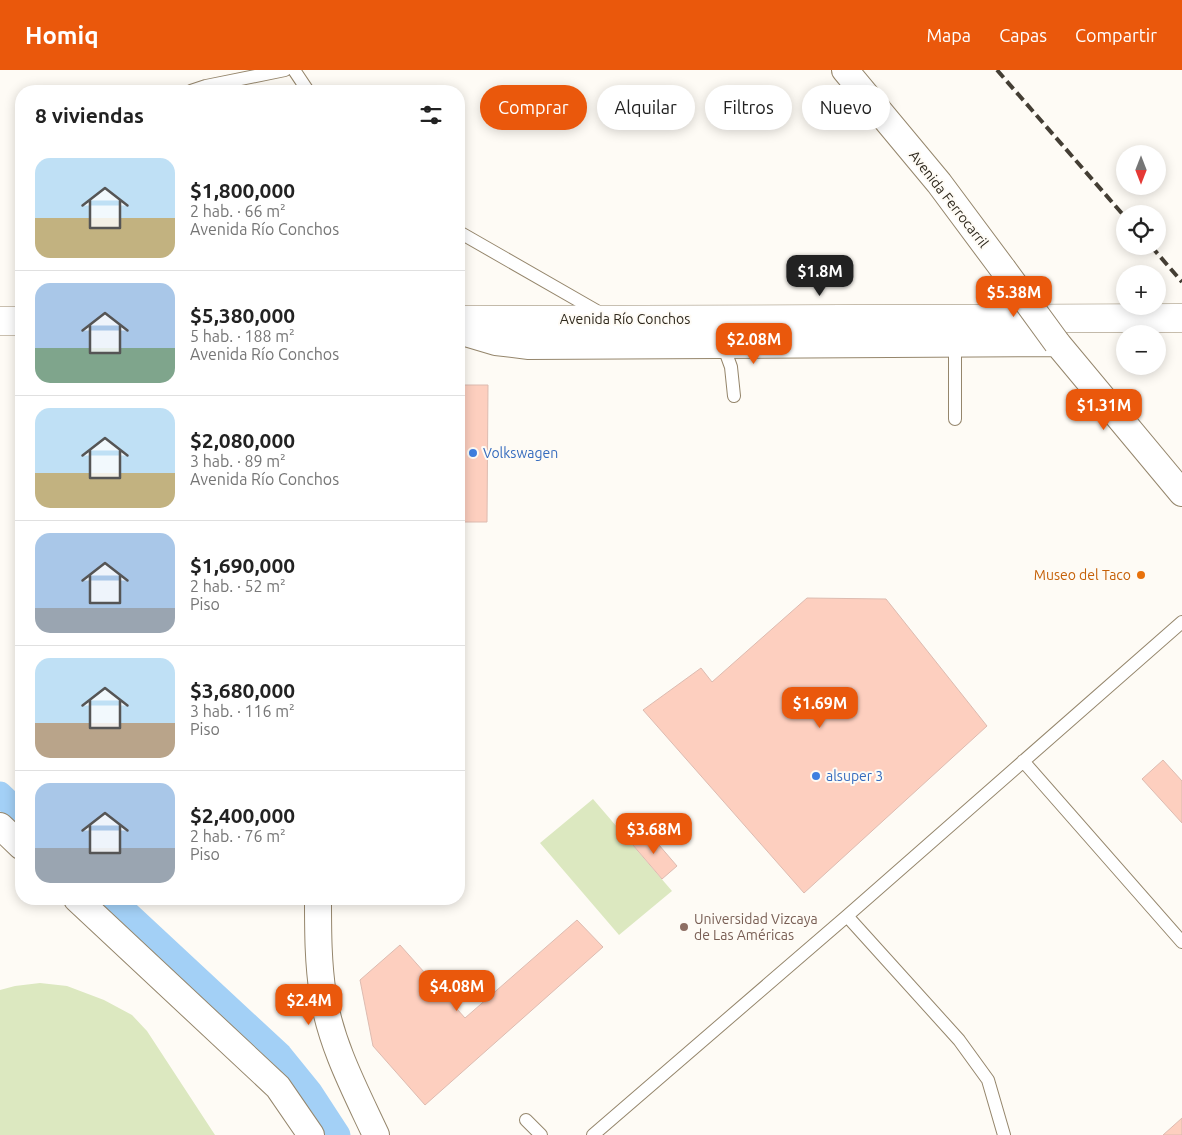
<!DOCTYPE html>
<html lang="es">
<meta charset="utf-8">
<style>
:root{--surface:#fff;--page:#f6f6f6;--text:#222;--muted:#767676;--line:#e0e0e0;--accent:#ea580c}
body{margin:0;font-family:Ubuntu,sans-serif;background:var(--page);color:var(--text);height:100vh;display:flex;flex-direction:column;font-size:19px;white-space:nowrap}
*{box-sizing:border-box;margin:0}
p{font-size:16px;color:var(--muted)}
.icon{flex:none;width:28px;height:28px;fill:none;stroke:currentColor;stroke-width:2;stroke-linecap:round;stroke-linejoin:round}
.map{position:relative;flex:1;overflow:hidden}
.drawer{position:absolute;left:15px;top:15px;width:450px;height:820px;display:flex;flex-direction:column;background:var(--surface);border-radius:20px;box-shadow:0 2px 12px #0003}
.drawer>*{flex:none}
.guide{position:absolute;left:480px;top:15px;width:475px;height:45px;display:flex;gap:10px}
.needle{width:32px;rotate:180deg}
.buttons{position:absolute;left:1116px;top:75px;display:grid;gap:10px}
.buttons a{display:grid;place-items:center;width:50px;height:50px;border-radius:50%;background:var(--surface);box-shadow:0 2px 12px #0003;font-size:25px}
.price{position:absolute;translate:-50% -42px;padding:0 11px;border-radius:10px;background:var(--accent);color:#fff;font-size:16px;line-height:32px;filter:drop-shadow(0 1px 2px #0008)}
.price::after{content:'';position:absolute;left:50%;top:30px;width:15px;height:11px;margin-left:-8px;background:inherit;clip-path:polygon(0 0,100% 0,50% 100%)}
.price.active{background:#222;color:#fff}
ul{padding:0;list-style:none}
li{display:flex;align-items:center;gap:15px;height:125px;padding:0 20px}
li+li{border-top:1px solid var(--line)}
li span{display:grid;place-items:center;flex:none;width:140px;height:100px;border-radius:15px;color:#555}
li>.icon{margin-inline-start:auto}
span .icon{width:60px;height:60px;fill:#fffc;stroke-width:1}
li b{font-size:21px}
h2{display:flex;justify-content:space-between;align-items:center;height:60px;padding:0 20px;font-size:21px}
.chip{padding:0 18px;border-radius:22px;background:var(--surface);box-shadow:0 2px 12px #0003;font-size:18px;line-height:45px}
.chip.active{background:var(--accent);color:#fff}
header{display:flex;align-items:center;gap:30px;box-sizing:border-box;height:70px;padding:0 25px;background:var(--accent);color:#fff}
header strong{font-size:24px}
nav{display:flex;gap:28px;margin-inline-start:auto;font-size:18px}
.map>svg:first-child{display:block}
.green{fill:#dce8c0}
.lines{fill:none;stroke-linecap:round;stroke-linejoin:round}
.canal{stroke:#a3d0f6;stroke-width:25}
.building{fill:#fdcfbf;stroke:#ddbbb0}
.service-casing{stroke:#95866c;stroke-width:14}
.minor-casing{stroke:#95866c;stroke-width:28}
.secondary-casing{stroke:#95866c;stroke-width:29}
.service{stroke:#fff;stroke-width:12}
.minor{stroke:#fff;stroke-width:26}
.secondary{stroke:#fff;stroke-width:28}
.rail{stroke:#443e34;stroke-width:4;stroke-dasharray:10 5;stroke-linecap:butt}
.minor-bridge-casing{stroke:#95866c;stroke-width:28;stroke-linecap:butt}
.minor-bridge{stroke:#fff;stroke-width:26}
.shop-dot{fill:#3f7fe0;stroke:#fefbf5;stroke-width:2}
.food-dot{fill:#e8710a;stroke:#fefbf5;stroke-width:2}
.education-dot{fill:#8d6e63;stroke:#fefbf5;stroke-width:2}
.labels{text-anchor:middle;stroke-width:4;stroke-linejoin:round;paint-order:stroke}
.street-label{font-size:14px;fill:#2d271c;stroke:#fefbf5}
.shop-label{font-size:14px;fill:#366cbe;stroke:#fefbf5;text-anchor:start}
.food-label{font-size:14px;fill:#c56008;stroke:#fefbf5;text-anchor:end}
.education-label{font-size:14px;fill:#785e54;stroke:#fefbf5;text-anchor:start}
</style>
<header>
<strong>Homiq</strong>
<nav><a>Mapa</a><a>Capas</a><a>Compartir</a></nav>
</header>
<div class="map">
<svg width="1182" height="1065" viewBox="0 0 1182 1065">
<rect width="100%" height="100%" fill="#fefbf5"/>
<!-- green -->
<path class="green" d="M593 729 672 821 619 865 540 773Z
M40 913 67 916 104 930 132 945 147 961 215 1065H0V920L15 916Z"/>
<g class="lines">
<!-- canal -->
<path class="canal" d="M0 724 21 744
M112 829 280 985 310 1022 338 1065"/>
</g>
<!-- building -->
<path class="building" d="M459 315H488L487 452H459Z
M807 528 886 529 987 656 804 823 643 640 701 598 712 612Z
M1163 690 1182 711V753L1142 709Z
M647 761 677 796 662 809 632 774Z
M577 850 603 877 425 1035 373 976 360 910 400 875 465 948Z
M1182 1048V1065H1163Z"/>
<g class="lines">
<!-- service casing -->
<g class="service-casing">
<path id="service" d="M294 0 308 21
M191 21 206 16 285 0
M459 162 602 244
M955 273V349
M723 275 731 297 734 326
M1023 691 1182 872
M847 846 959 970 988 1010 1004 1065
M526 1050 541 1065
M593 1065 847 846 1182 552"/>
</g>
<!-- minor casing -->
<g class="minor-casing">
<path id="minor" d="M845 0 939 113 1003 199
M459 261 496 272 529 276 1057 273 1182 423
M0 756 21 776
M77 829 278 1017 311 1065
M318 829C318 861 318 893 323 925 331 975 355 1020 376 1065"/>
</g>
<!-- secondary casing -->
<g class="secondary-casing">
<path id="secondary" d="M459 250 1182 248
M0 251H21"/>
</g>
<!-- service -->
<use href="#service" class="service"/>
<!-- minor -->
<use href="#minor" class="minor"/>
<!-- secondary -->
<use href="#secondary" class="secondary"/>
<!-- rail -->
<path class="rail" d="M997 0 1125 147
M1151 176 1182 212"/>
<!-- minor-bridge casing -->
<g class="minor-bridge-casing">
<path id="minor-bridge" d="M1003 199 1057 273"/>
</g>
<!-- minor-bridge -->
<use href="#minor-bridge" class="minor-bridge"/>
</g>
<!-- markers -->
<g class="shop-dot">
<circle cx="473" cy="383" r="5"/>
<circle cx="816" cy="706" r="5"/>
</g>
<circle class="food-dot" cx="1141" cy="505" r="5"/>
<circle class="education-dot" cx="684" cy="857" r="5"/>
<g class="labels">
<!-- street labels -->
<g class="street-label">
<text transform="translate(949 129) rotate(52)" y="5">Avenida Ferrocarril</text>
<text x="625" y="254">Avenida Río Conchos</text>
</g>
<!-- shop labels -->
<g class="shop-label">
<text x="483" y="388">Volkswagen</text>
<text x="826" y="711">alsuper 3</text>
</g>
<!-- food labels -->
<g class="food-label">
<text x="1131" y="510">Museo del Taco</text>
</g>
<!-- education labels -->
<g class="education-label">
<text x="694" y="854">Universidad Vizcaya<tspan x="694" dy="16">de Las Américas</tspan></text>
</g>
</g>
</svg>
<div class="buttons">
<a><svg class="needle" viewBox="-14 -14 28 28"><path d="M0-13l5 13h-10z" fill="#e53935"/><path d="M0 13l5-13h-10z" fill="#767676"/></svg></a>
<a><svg class="icon" aria-label="locate" viewBox="0 0 24 24"><circle cx="12" cy="12" r="6"/><path d="M12 2v4M12 18v4M2 12h4M18 12h4"/></svg></a>
<a>+</a>
<a>−</a>
</div>
<b class="price active" style="left:820px;top:227px">$1.8M</b>
<b class="price" style="left:1014px;top:248px">$5.38M</b>
<b class="price" style="left:754px;top:295px">$2.08M</b>
<b class="price" style="left:1104px;top:361px">$1.31M</b>
<b class="price" style="left:820px;top:659px">$1.69M</b>
<b class="price" style="left:654px;top:785px">$3.68M</b>
<b class="price" style="left:457px;top:942px">$4.08M</b>
<b class="price" style="left:309px;top:956px">$2.4M</b>
<div class="guide">
<a class="chip active">Comprar</a>
<a class="chip">Alquilar</a>
<a class="chip">Filtros</a>
<a class="chip">Nuevo</a>
</div>
<section class="drawer">
<h2>8 viviendas<svg class="icon" aria-label="filters" viewBox="0 0 24 24"><path d="M4 7h16M4 17h16"/><circle cx="9" cy="7" r="2"/><circle cx="15" cy="17" r="2"/></svg></h2>
<ul>
<li><span style="background:linear-gradient(#bfe0f5 60%,#c2b280 0)"><svg class="icon" aria-label="home" viewBox="0 0 24 24"><path d="M3 11l9-7 9 7M6 9v11h12V9"/></svg></span><div><b>$1,800,000</b><p>2 hab. · 66 m²</p><p>Avenida Río Conchos</p></div></li>
<li><span style="background:linear-gradient(#a9c7e8 65%,#7fa58c 0)"><svg class="icon" aria-label="home" viewBox="0 0 24 24"><path d="M3 11l9-7 9 7M6 9v11h12V9"/></svg></span><div><b>$5,380,000</b><p>5 hab. · 188 m²</p><p>Avenida Río Conchos</p></div></li>
<li><span style="background:linear-gradient(#bfe0f5 65%,#c2b280 0)"><svg class="icon" aria-label="home" viewBox="0 0 24 24"><path d="M3 11l9-7 9 7M6 9v11h12V9"/></svg></span><div><b>$2,080,000</b><p>3 hab. · 89 m²</p><p>Avenida Río Conchos</p></div></li>
<li><span style="background:linear-gradient(#a9c7e8 75%,#9aa5b1 0)"><svg class="icon" aria-label="home" viewBox="0 0 24 24"><path d="M3 11l9-7 9 7M6 9v11h12V9"/></svg></span><div><b>$1,690,000</b><p>2 hab. · 52 m²</p><p>Piso</p></div></li>
<li><span style="background:linear-gradient(#bfe0f5 65%,#b9a48a 0)"><svg class="icon" aria-label="home" viewBox="0 0 24 24"><path d="M3 11l9-7 9 7M6 9v11h12V9"/></svg></span><div><b>$3,680,000</b><p>3 hab. · 116 m²</p><p>Piso</p></div></li>
<li><span style="background:linear-gradient(#a9c7e8 65%,#9aa5b1 0)"><svg class="icon" aria-label="home" viewBox="0 0 24 24"><path d="M3 11l9-7 9 7M6 9v11h12V9"/></svg></span><div><b>$2,400,000</b><p>2 hab. · 76 m²</p><p>Piso</p></div></li>
</ul>
</section>
</div>
